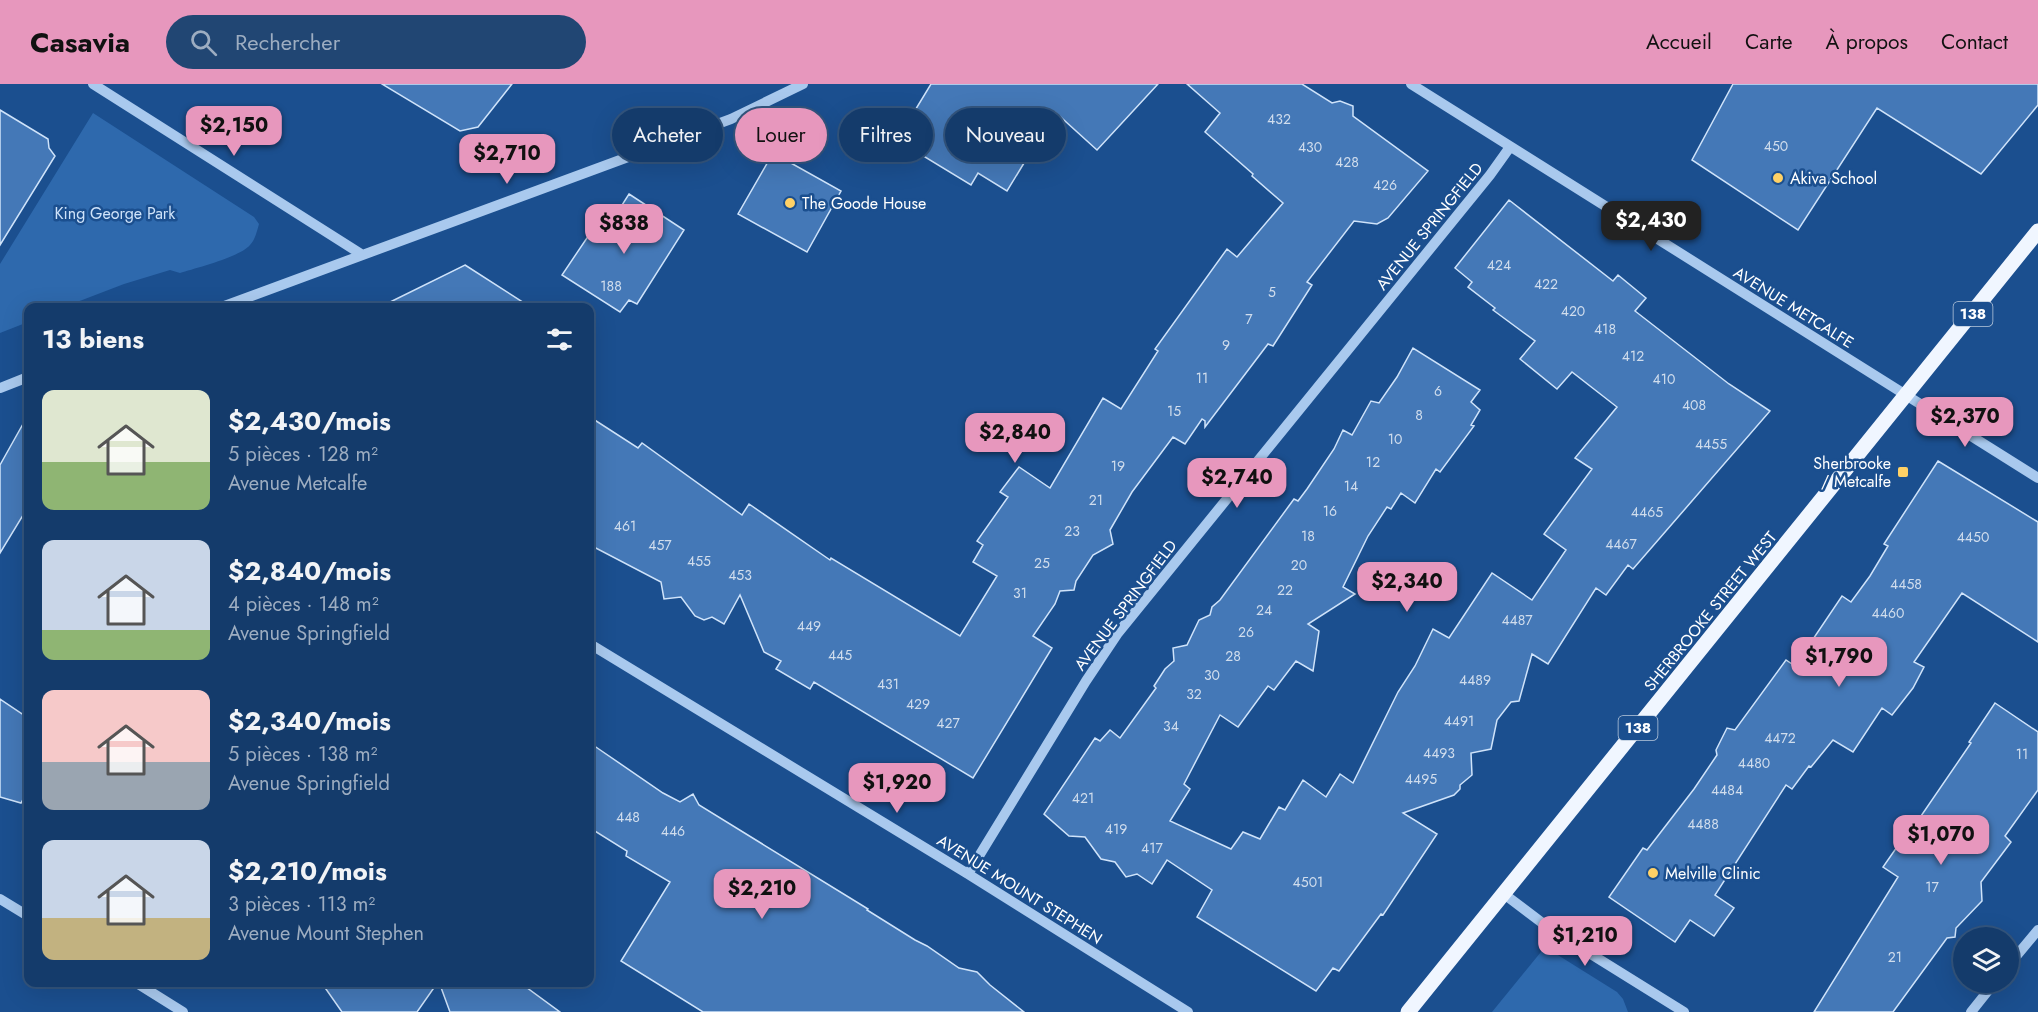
<!DOCTYPE html>
<html lang="fr">
<meta charset="utf-8">
<style>
:root{--surface:#143b6b;--page:#214673;--text:#f1f3f6;--muted:#9dadc1;--line:#33557e;--accent:#e797bd}
body{margin:0;font-family:Jost,sans-serif;background:var(--page);color:var(--text);height:100vh;display:flex;flex-direction:column;font-size:22px;white-space:nowrap}
*{box-sizing:border-box;margin:0}
p{font-size:20px;color:var(--muted)}
.icon{flex:none;width:33px;height:33px;fill:none;stroke:currentColor;stroke-width:2;stroke-linecap:round;stroke-linejoin:round}
.map{position:relative;flex:1;overflow:hidden}
.details{position:absolute;left:24px;top:219px;width:570px;height:684px;display:flex;flex-direction:column;background:var(--surface);border-radius:12px;box-shadow:0 6px 24px #0002,0 0 0 2px var(--line)}
.details>*{flex:none}
.banner{position:absolute;left:612px;top:24px;width:570px;height:54px;display:flex;gap:12px}
.tools{position:absolute;left:1953px;top:843px;display:grid;gap:12px}
.tools a{display:grid;place-items:center;width:66px;height:66px;border-radius:50%;background:var(--surface);box-shadow:0 6px 24px #0002,0 0 0 2px var(--line);font-size:30px}
.price{position:absolute;translate:-50% -51px;padding:0 14px;border-radius:12px;background:var(--accent);color:#111;font-size:20px;line-height:39px;filter:drop-shadow(0 2px 3px #0008)}
.price::after{content:'';position:absolute;left:50%;top:36px;width:18px;height:14px;margin-left:-9px;background:inherit;clip-path:polygon(0 0,100% 0,50% 100%)}
.price.active{background:#222;color:#fff}
ul{padding:0;list-style:none}
li{display:flex;align-items:center;gap:18px;height:150px;padding:0 18px}
li span{display:grid;place-items:center;flex:none;width:168px;height:120px;border-radius:12px;color:#555}
li>.icon{margin-inline-start:auto}
span .icon{width:72px;height:72px;fill:#fffc;stroke-width:1}
li b{font-size:26px}
h2{display:flex;justify-content:space-between;align-items:center;height:72px;padding:0 18px;font-size:26px}
.chip{padding:0 21px;border-radius:27px;background:var(--surface);box-shadow:0 6px 24px #0002,0 0 0 2px var(--line);font-size:21px;line-height:54px}
.chip.active{background:var(--accent);color:#111}
header{display:flex;align-items:center;gap:36px;box-sizing:border-box;height:84px;padding:0 30px;background:var(--accent);color:#111}
header strong{font-size:28px}
nav{display:flex;gap:33px;margin-inline-start:auto;font-size:21px}
.search{width:420px;height:54px;background:var(--page);display:flex;align-items:center;gap:15px;box-sizing:border-box;padding:0 21px;border-radius:33px;color:var(--muted);font-size:22px}
.map>svg:first-child{display:block}
.green{fill:#2e69ad}
.building{fill:#4478b7;stroke:#cfe3fa;stroke-width:1.5}
.lines{fill:none;stroke-linecap:round;stroke-linejoin:round}
.minor{stroke:#a9c9ee;stroke-width:10}
.major{stroke:#f0f6ff;stroke-width:15}
.poi-dot{fill:#ffd166;stroke:#1b4f8f;stroke-width:2}
.labels{text-anchor:middle;stroke-width:5;stroke-linejoin:round;paint-order:stroke}
.number-label{font-size:14px;fill:#d0dded}
.shield{fill:#1b4f8f;stroke:#bbcadd;stroke-width:1.5}
.shield-label{font-size:15px;font-weight:bold;fill:#fff}
.poi-label{font-size:16px;fill:#fff;stroke:#1b4f8f;text-anchor:start}
.park-label{font-size:16px;fill:#cfe3fa;stroke:#1b4f8f}
.street-label{font-size:16px;fill:#fff;stroke:#1b4f8f}
</style>
<header>
<strong>Casavia</strong>
<div class="search"><svg class="icon" aria-label="search" viewBox="0 0 24 24"><circle cx="10" cy="10" r="6"/><path d="M15 15l6 6"/></svg>Rechercher</div>
<nav><a>Accueil</a><a>Carte</a><a>À propos</a><a>Contact</a></nav>
</header>
<div class="map">
<svg width="2038" height="928" viewBox="0 0 2038 928">
<rect width="100%" height="100%" fill="#1b4f8f"/>
<!-- green -->
<path class="green" d="M93 29 254 133 259 140C257 147 255 156 250 161 240 173 196 184 180 189L170 186 124 200 64 223 28 224V238L0 249V180Z
M1545 863 1617 908 1623 915 1628 928H1492Z"/>
<!-- building -->
<path class="building" d="M382 0H512L478 43 460 47Z
M931 0H1158L1097 66 1055 28 1007 107 978 89 971 101 897 56Z
M1187 0H1302L1332 19 1340 17 1353 22V32L1428 87 1388 134 1377 140 1354 137 1307 198 1312 201 1273 262 1268 260 1205 343V337L1202 335 1185 360 1173 353 1132 408 1110 446 1113 460 1093 471 1076 497 1074 506 1060 507 1055 520 1033 552 1052 564 973 694 814 598 810 605 776 585 781 577 764 568 740 511 724 540 712 533 704 536 695 532 681 513 664 515 661 498 590 461V333L638 364 642 359 742 431 749 420 830 476 831 474 960 552 997 492 973 478 983 461 977 457 1008 413 1000 408 1019 383 1050 404 1103 314 1121 325 1158 267 1155 265 1227 165 1237 173 1283 119 1252 92 1253 90 1205 48 1220 29Z
M1733 0H2038V21L1981 90 1877 24 1798 146 1692 76Z
M0 26 48 55 49 64 55 72 0 161Z
M773 69 841 107 807 168 738 130Z
M629 110 684 146 637 220 629 216 620 228 562 191 593 145 603 151Z
M1509 116 1613 197 1618 191 1646 214 1635 227 1729 300 1770 327 1633 485 1628 481 1606 511 1596 504 1548 580 1532 570 1519 617 1511 618 1497 636 1491 665 1471 669 1472 691 1460 701V705L1454 711 1403 729 1437 750 1383 831 1381 830 1339 887 1333 884 1316 907 1197 833 1212 806 1167 776 1152 800 1137 790 1126 793 1115 778 1101 775 1085 753 1069 752 1044 730 1095 654 1100 657 1110 646 1120 654 1156 604 1154 602 1165 585 1174 577 1173 564 1187 561 1199 536 1210 531 1212 523 1220 516 1294 415 1298 417 1307 405 1334 365 1343 346 1352 351 1371 317 1379 319 1397 293 1413 264 1480 306 1471 318 1480 326 1471 341 1474 342 1440 388 1436 385 1415 419 1401 409 1391 425 1387 423 1368 452 1343 503 1355 510 1308 540 1319 547 1313 587 1296 577 1274 606 1268 602 1238 643 1220 631 1184 700 1190 705 1170 737 1231 765 1243 748 1260 755 1279 723 1285 726 1303 696 1326 713 1340 690 1353 699 1398 608 1415 582 1433 545 1449 554 1492 489 1532 516 1566 466 1544 450 1592 385 1575 374 1617 323 1572 288 1557 305 1520 275 1535 257 1493 226 1495 224 1468 203 1472 198 1455 184Z
M465 181 532 224H378Z
M28 331V423L0 469V381Z
M1938 377 2038 438V558L1962 509 1914 578 1924 583 1913 604 1892 631 1882 624 1853 668 1833 656 1811 683 1809 682 1792 705 1786 701 1715 811 1734 824 1714 852 1690 836 1675 858 1609 813 1643 764 1647 766 1694 705 1717 671 1716 666 1727 644 1735 646 1786 576 1795 582 1842 512 1851 518 1870 492 1888 462 1884 460Z
M0 615 28 634V706L21 719 0 713Z
M1995 619 2038 648V706L2005 752 2011 758 1981 798 1982 817 1956 844 1955 853 1947 854 1893 928H1814L1898 793 1883 783 1906 750 1908 751 1971 659 1969 658Z
M590 659 663 709 680 718 693 710 699 721 868 825 867 826 915 856 927 862 959 884 977 888 990 901 1024 928H703L621 877 670 798 626 772 627 767 590 744Z
M321 898H438L417 928H342Z
M439 898H519L560 928H450Z"/>
<g class="lines">
<!-- minor -->
<path class="minor" d="M93 0 361 170
M1411 0 2038 394
M219 224 731 35 803 0
M0 304 28 293
M590 560 968 790 1188 928
M968 790 1086 597 1118 549 1490 91 1510 63
M1504 810 1549 844 1684 928
M0 815 28 832
M2008 882 2038 846
M135 898 183 928
M1971 928 1995 898"/>
<!-- major -->
<path class="major" d="M1408 928 2038 147"/>
</g>
<!-- markers -->
<g class="poi-dot">
<circle cx="1778" cy="94" r="6"/>
<circle cx="790" cy="119" r="6"/>
<rect x="1897" y="382" width="12" height="12" rx="3"/>
<circle cx="1653" cy="789" r="6"/>
</g>
<g class="labels">
<!-- number labels -->
<g class="number-label">
<text x="1279" y="40">432</text>
<text x="1776" y="67">450</text>
<text x="1310" y="68">430</text>
<text x="1347" y="83">428</text>
<text x="1385" y="106">426</text>
<text x="1499" y="186">424</text>
<text x="1546" y="205">422</text>
<text x="611" y="207">188</text>
<text x="1272" y="213">5</text>
<text x="1573" y="232">420</text>
<text x="1249" y="240">7</text>
<text x="1605" y="250">418</text>
<text x="1226" y="266">9</text>
<text x="1633" y="277">412</text>
<text x="1202" y="299">11</text>
<text x="1664" y="300">410</text>
<text x="1438" y="312">6</text>
<text x="1694" y="326">408</text>
<text x="1174" y="332">15</text>
<text x="1419" y="336">8</text>
<text x="1395" y="360">10</text>
<text x="1711" y="365">4455</text>
<text x="1373" y="383">12</text>
<text x="1118" y="387">19</text>
<text x="1351" y="407">14</text>
<text x="1096" y="421">21</text>
<text x="1330" y="432">16</text>
<text x="1647" y="433">4465</text>
<text x="625" y="447">461</text>
<text x="1072" y="452">23</text>
<text x="1308" y="457">18</text>
<text x="1973" y="458">4450</text>
<text x="1621" y="465">4467</text>
<text x="660" y="466">457</text>
<text x="699" y="482">455</text>
<text x="1042" y="484">25</text>
<text x="1299" y="486">20</text>
<text x="740" y="496">453</text>
<text x="1906" y="505">4458</text>
<text x="1285" y="511">22</text>
<text x="1020" y="514">31</text>
<text x="1264" y="531">24</text>
<text x="1888" y="534">4460</text>
<text x="1517" y="541">4487</text>
<text x="809" y="547">449</text>
<text x="1246" y="553">26</text>
<text x="840" y="576">445</text>
<text x="1233" y="577">28</text>
<text x="1212" y="596">30</text>
<text x="1475" y="601">4489</text>
<text x="888" y="605">431</text>
<text x="1194" y="615">32</text>
<text x="918" y="625">429</text>
<text x="1459" y="642">4491</text>
<text x="948" y="644">427</text>
<text x="1171" y="647">34</text>
<text x="1780" y="659">4472</text>
<text x="1439" y="674">4493</text>
<text x="2022" y="675">11</text>
<text x="1754" y="684">4480</text>
<text x="1421" y="700">4495</text>
<text x="1727" y="711">4484</text>
<text x="1083" y="719">421</text>
<text x="628" y="738">448</text>
<text x="1703" y="745">4488</text>
<text x="1116" y="750">419</text>
<text x="673" y="752">446</text>
<text x="1152" y="769">417</text>
<text x="1308" y="803">4501</text>
<text x="1932" y="808">17</text>
<text x="1895" y="878">21</text>
</g>
<!-- shield labels -->
<g class="shield">
<rect x="1953.5" y="218" width="39" height="24" rx="4.5"/>
<rect x="1618.5" y="632" width="39" height="24" rx="4.5"/>
</g>
<g class="shield-label">
<text x="1973" y="235">138</text>
<text x="1638" y="649">138</text>
</g>
<!-- poi labels -->
<g class="poi-label">
<text x="1790" y="100">Akiva School</text>
<text x="802" y="125">The Goode House</text>
<text x="1891" y="385" text-anchor="end">Sherbrooke<tspan x="1891" dy="18">/ Metcalfe</tspan></text>
<text x="1665" y="795">Melville Clinic</text>
</g>
<!-- park labels -->
<g class="park-label">
<text x="115" y="135">King George Park</text>
</g>
<!-- street labels -->
<g class="street-label">
<text transform="translate(1429 142) rotate(-51)" y="6">AVENUE SPRINGFIELD</text>
<text transform="translate(1794 223) rotate(32)" y="6">AVENUE METCALFE</text>
<text transform="translate(1125 521) rotate(-53)" y="6">AVENUE SPRINGFIELD</text>
<text transform="translate(1710 527) rotate(-51)" y="6">SHERBROOKE STREET WEST</text>
<text transform="translate(1020 805) rotate(32)" y="6">AVENUE MOUNT STEPHEN</text>
</g>
</g>
</svg>
<div class="tools">
<a><svg class="icon" aria-label="layers" viewBox="0 0 24 24"><path d="M12 4l9 5-9 5-9-5zM3 14l9 5 9-5"/></svg></a>
</div>
<b class="price" style="left:234px;top:73px">$2,150</b>
<b class="price" style="left:507px;top:101px">$2,710</b>
<b class="price active" style="left:1651px;top:168px">$2,430</b>
<b class="price" style="left:624px;top:171px">$838</b>
<b class="price" style="left:1965px;top:364px">$2,370</b>
<b class="price" style="left:1015px;top:380px">$2,840</b>
<b class="price" style="left:1237px;top:425px">$2,740</b>
<b class="price" style="left:1407px;top:529px">$2,340</b>
<b class="price" style="left:1839px;top:604px">$1,790</b>
<b class="price" style="left:897px;top:730px">$1,920</b>
<b class="price" style="left:1941px;top:782px">$1,070</b>
<b class="price" style="left:762px;top:836px">$2,210</b>
<b class="price" style="left:1585px;top:883px">$1,210</b>
<div class="banner">
<a class="chip">Acheter</a>
<a class="chip active">Louer</a>
<a class="chip">Filtres</a>
<a class="chip">Nouveau</a>
</div>
<section class="details">
<h2>13 biens<svg class="icon" aria-label="filters" viewBox="0 0 24 24"><path d="M4 7h16M4 17h16"/><circle cx="9" cy="7" r="2"/><circle cx="15" cy="17" r="2"/></svg></h2>
<ul>
<li><span style="background:linear-gradient(#dfe7d0 60%,#8fb573 0)"><svg class="icon" aria-label="home" viewBox="0 0 24 24"><path d="M3 11l9-7 9 7M6 9v11h12V9"/></svg></span><div><b>$2,430/mois</b><p>5 pièces · 128 m²</p><p>Avenue Metcalfe</p></div></li>
<li><span style="background:linear-gradient(#c9d6e8 75%,#8fb573 0)"><svg class="icon" aria-label="home" viewBox="0 0 24 24"><path d="M3 11l9-7 9 7M6 9v11h12V9"/></svg></span><div><b>$2,840/mois</b><p>4 pièces · 148 m²</p><p>Avenue Springfield</p></div></li>
<li><span style="background:linear-gradient(#f6c9c9 60%,#9aa5b1 0)"><svg class="icon" aria-label="home" viewBox="0 0 24 24"><path d="M3 11l9-7 9 7M6 9v11h12V9"/></svg></span><div><b>$2,340/mois</b><p>5 pièces · 138 m²</p><p>Avenue Springfield</p></div></li>
<li><span style="background:linear-gradient(#c9d6e8 65%,#c2b280 0)"><svg class="icon" aria-label="home" viewBox="0 0 24 24"><path d="M3 11l9-7 9 7M6 9v11h12V9"/></svg></span><div><b>$2,210/mois</b><p>3 pièces · 113 m²</p><p>Avenue Mount Stephen</p></div></li>
</ul>
</section>
</div>
